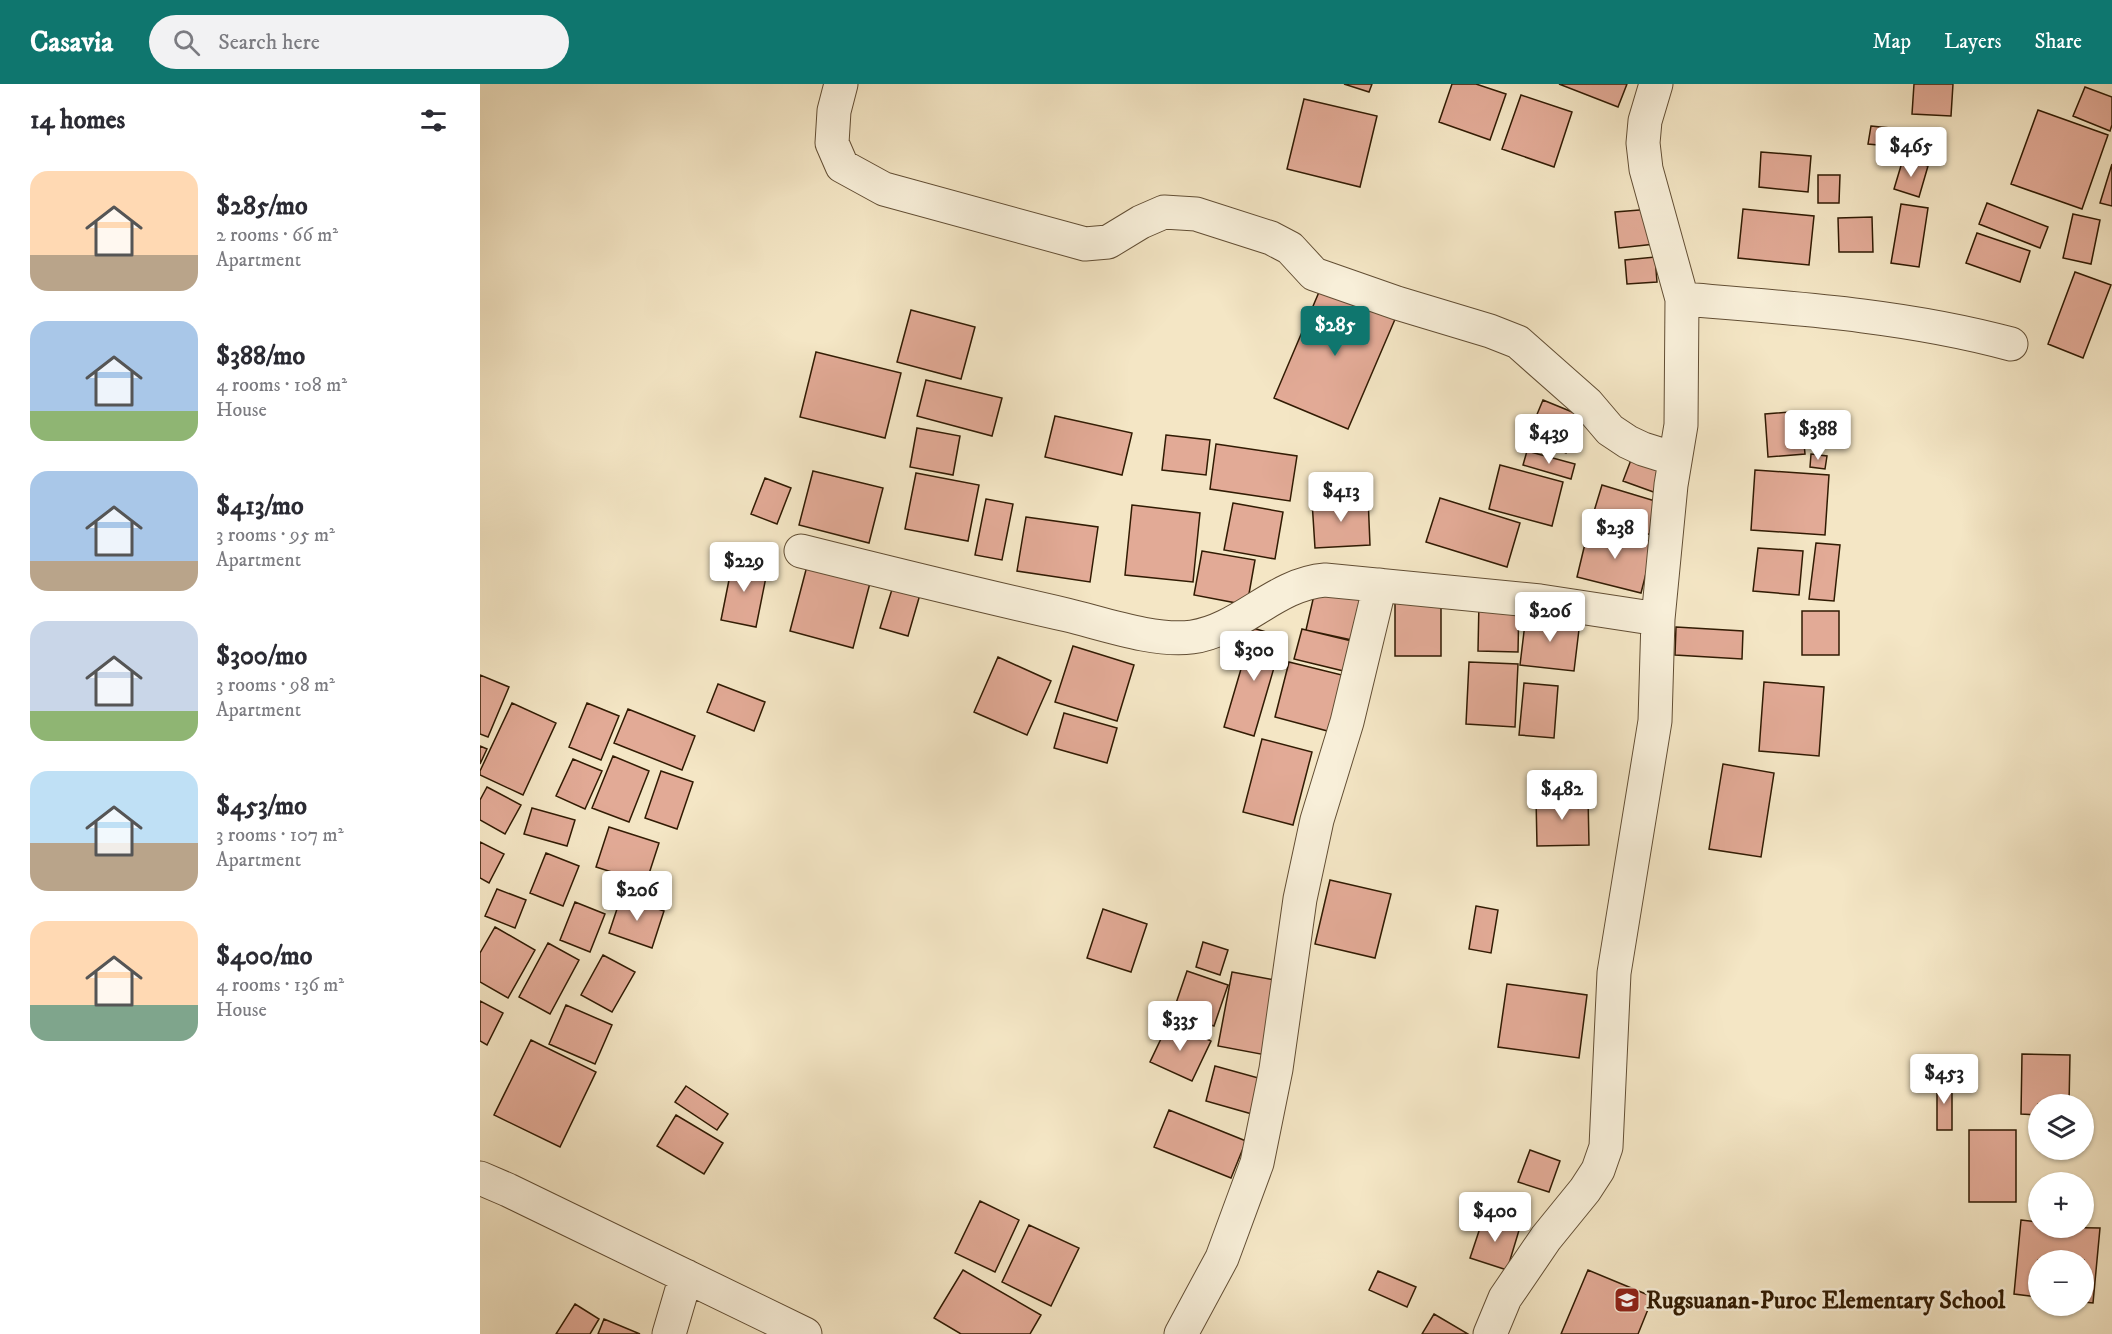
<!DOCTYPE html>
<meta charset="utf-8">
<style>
:root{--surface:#fff;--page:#f2f2f3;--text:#2b2b33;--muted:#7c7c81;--accent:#0f766e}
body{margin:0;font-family:"IM FELL DW Pica",serif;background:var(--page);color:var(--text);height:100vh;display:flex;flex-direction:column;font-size:22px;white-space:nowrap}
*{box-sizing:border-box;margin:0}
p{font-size:20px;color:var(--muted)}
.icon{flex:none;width:33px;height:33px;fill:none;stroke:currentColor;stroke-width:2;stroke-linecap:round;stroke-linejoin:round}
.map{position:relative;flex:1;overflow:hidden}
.sheet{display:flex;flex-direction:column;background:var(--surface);width:480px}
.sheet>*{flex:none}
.tools{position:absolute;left:1548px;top:1010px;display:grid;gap:12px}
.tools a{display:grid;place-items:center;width:66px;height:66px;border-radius:50%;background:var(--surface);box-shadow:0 2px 4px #0004;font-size:30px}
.price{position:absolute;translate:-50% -51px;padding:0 14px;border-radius:6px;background:#fff;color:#222;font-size:20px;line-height:39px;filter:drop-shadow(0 2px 3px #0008)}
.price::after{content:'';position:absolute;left:50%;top:36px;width:18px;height:14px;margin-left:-9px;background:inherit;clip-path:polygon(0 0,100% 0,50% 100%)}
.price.on{background:var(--accent);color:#fff}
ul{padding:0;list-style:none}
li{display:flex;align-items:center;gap:18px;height:150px;padding:0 30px}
li span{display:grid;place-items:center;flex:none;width:168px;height:120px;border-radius:18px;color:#555}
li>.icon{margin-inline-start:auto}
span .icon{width:72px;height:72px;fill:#fffc;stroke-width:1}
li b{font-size:26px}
h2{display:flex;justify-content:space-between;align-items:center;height:72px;padding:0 30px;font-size:26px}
header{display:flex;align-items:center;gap:36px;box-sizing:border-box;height:84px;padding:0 30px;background:var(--accent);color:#fff}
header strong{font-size:28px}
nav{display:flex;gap:33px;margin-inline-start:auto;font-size:21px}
.search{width:420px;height:54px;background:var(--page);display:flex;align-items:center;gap:15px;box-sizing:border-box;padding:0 21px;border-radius:33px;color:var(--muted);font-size:22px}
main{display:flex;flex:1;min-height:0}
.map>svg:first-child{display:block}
.building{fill:#e2aa96;stroke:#311b03;stroke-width:1.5}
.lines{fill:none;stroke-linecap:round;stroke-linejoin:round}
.minor-casing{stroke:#624e34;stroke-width:35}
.minor{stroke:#f8efd9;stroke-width:33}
.labels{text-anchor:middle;stroke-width:5;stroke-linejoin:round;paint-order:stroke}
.poi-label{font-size:24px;font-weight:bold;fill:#311b03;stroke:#f8efd9;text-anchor:start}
</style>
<header>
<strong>Casavia</strong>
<div class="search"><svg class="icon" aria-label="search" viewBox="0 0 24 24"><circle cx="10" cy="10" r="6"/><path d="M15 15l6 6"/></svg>Search here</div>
<nav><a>Map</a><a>Layers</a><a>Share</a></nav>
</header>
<main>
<section class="sheet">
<h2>14 homes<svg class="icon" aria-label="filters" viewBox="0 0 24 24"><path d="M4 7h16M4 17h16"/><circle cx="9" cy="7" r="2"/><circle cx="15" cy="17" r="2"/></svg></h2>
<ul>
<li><span style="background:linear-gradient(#ffd9b3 70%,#b9a48a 0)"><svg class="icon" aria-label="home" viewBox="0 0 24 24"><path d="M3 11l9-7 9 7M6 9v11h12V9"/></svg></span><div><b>$285/mo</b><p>2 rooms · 66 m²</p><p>Apartment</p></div></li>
<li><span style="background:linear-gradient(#a9c7e8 75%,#8fb573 0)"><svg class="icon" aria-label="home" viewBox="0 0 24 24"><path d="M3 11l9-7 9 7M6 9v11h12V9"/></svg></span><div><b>$388/mo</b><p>4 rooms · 108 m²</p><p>House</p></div></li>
<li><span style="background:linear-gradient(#a9c7e8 75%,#b9a48a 0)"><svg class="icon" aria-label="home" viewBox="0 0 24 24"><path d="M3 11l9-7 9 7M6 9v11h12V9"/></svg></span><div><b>$413/mo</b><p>3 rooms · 95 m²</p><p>Apartment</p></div></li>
<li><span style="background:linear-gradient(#c9d6e8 75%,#8fb573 0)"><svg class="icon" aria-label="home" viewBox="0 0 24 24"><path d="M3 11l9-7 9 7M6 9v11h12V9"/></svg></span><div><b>$300/mo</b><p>3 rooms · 98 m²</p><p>Apartment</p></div></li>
<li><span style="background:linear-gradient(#bfe0f5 60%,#b9a48a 0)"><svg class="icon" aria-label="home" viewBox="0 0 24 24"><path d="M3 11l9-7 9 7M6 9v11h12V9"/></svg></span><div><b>$453/mo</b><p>3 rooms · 107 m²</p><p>Apartment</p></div></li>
<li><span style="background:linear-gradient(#ffd9b3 70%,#7fa58c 0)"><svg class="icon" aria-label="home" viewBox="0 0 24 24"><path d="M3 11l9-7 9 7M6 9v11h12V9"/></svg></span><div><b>$400/mo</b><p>4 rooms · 136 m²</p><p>House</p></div></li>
</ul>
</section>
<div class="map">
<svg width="1632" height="1250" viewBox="0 0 1632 1250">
<rect width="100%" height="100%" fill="#f4e6c5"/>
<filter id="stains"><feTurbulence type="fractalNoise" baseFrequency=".00333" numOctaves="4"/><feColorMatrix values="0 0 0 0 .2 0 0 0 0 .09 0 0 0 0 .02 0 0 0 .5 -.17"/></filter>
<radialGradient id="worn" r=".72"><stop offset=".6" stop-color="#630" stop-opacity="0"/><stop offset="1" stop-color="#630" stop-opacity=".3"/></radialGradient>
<!-- building -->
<path class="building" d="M864 0H892L889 8Z
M972 0H996L1026 10 1010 56 959 38Z
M1079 0H1147L1138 23Z
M1434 0H1473L1471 32 1432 30Z
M1605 3 1632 13V41L1630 47 1593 32Z
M1041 11 1092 28 1074 83 1022 65Z
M824 15 897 32 880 103 807 85Z
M1558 26 1628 51 1602 125 1531 100Z
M1391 42 1410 44 1408 62 1388 60Z
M1281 68 1331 72 1328 108 1279 103Z
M1423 75 1448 82 1439 113 1414 105Z
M1632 80V122L1620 119Z
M1338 91H1360L1359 119H1338Z
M1507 119 1568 143 1560 164 1499 140Z
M1421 120 1448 124 1439 183 1411 179Z
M1172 125 1175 160 1139 164 1135 128Z
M1263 125 1334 132 1329 181 1258 174Z
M1593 130 1620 136 1611 180 1583 174Z
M1392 133 1393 168H1359L1358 134Z
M1497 149 1550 167 1540 198 1486 179Z
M1175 173 1177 198 1147 200 1145 176Z
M1595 188 1631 201 1603 274 1568 260Z
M842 201 916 233 868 345 794 314Z
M431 226 495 243 481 295 417 278Z
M336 268 421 289 405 354 320 333Z
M446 296 522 314 512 352 437 332Z
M1063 316 1102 332 1086 369 1048 352Z
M1321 327 1325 370 1288 373 1285 330Z
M1352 331 1355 359 1334 361 1331 333Z
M575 332 652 349 642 391 565 373Z
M437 344 480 352 473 391 430 383Z
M686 351 730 356 726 391 682 386Z
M736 360 817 372 810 417 730 405Z
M1047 367 1095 380 1091 395 1043 381Z
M1154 368 1190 381 1179 410 1143 397Z
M1331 370 1347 372 1345 385 1330 383Z
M1020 381 1083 398 1072 442 1009 425Z
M1275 386 1349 391 1345 451 1271 446Z
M333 387 403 404 389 459 319 441Z
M436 389 499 401 488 457 425 445Z
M285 394 311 404 297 440 271 430Z
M1122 401 1185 420 1175 452 1112 434Z
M888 413 890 461 835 464 832 417Z
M960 414 1040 439 1027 483 946 458Z
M506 415 533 420 522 476 495 471Z
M753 419 803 428 795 475 744 466Z
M652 421 720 429 713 498 645 491Z
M546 433 618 443 610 498 537 487Z
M1109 443 1174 458 1161 509 1097 493Z
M1336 459 1360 461 1354 517 1329 515Z
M1278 464 1323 467 1319 511 1273 507Z
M722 467 775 476 767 521 714 511Z
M253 476 288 483 276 543 241 536Z
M327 482 390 499 373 564 310 547Z
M837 498 892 511 881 558 826 546Z
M414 499 441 507 428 552 400 544Z
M915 515H961V572H915Z
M999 517 1039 518 1038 568 998 567Z
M1322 527H1359V571H1322Z
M1046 531 1100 537 1094 587 1040 581Z
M1196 543 1263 547 1262 575 1195 571Z
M773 544 803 553 774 652 744 643Z
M822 545 884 560 876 590 814 575Z
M593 562 654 581 637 637 575 618Z
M518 573 571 597 547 651 494 628Z
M809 578 870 593 855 649 795 633Z
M989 578 1038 580 1035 643 986 640Z
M0 591 29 603 8 653 0 650Z
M1284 598 1344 603 1339 672 1279 667Z
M1044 599 1078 602 1074 654 1039 651Z
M238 600 285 618 274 647 227 628Z
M32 619 76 639 43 711 0 691V687Z
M107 619 139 632 121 676 89 663Z
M148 625 215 652 202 686 134 659Z
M584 629 637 644 627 679 574 664Z
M782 655 832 668 813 741 763 728Z
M0 662 7 665 0 680Z
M133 672 169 687 149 738 112 724Z
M93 675 122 687 105 725 76 712Z
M1243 680 1294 689 1281 773 1229 765Z
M181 687 213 698 197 745 165 734Z
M7 703 41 721 25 750 0 736V716Z
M1108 712 1109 761 1057 762 1056 713Z
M52 724 95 736 87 762 44 750Z
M129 743 179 759 166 799 116 783Z
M0 758 24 770 9 799 0 794Z
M66 769 99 782 83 822 50 809Z
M850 796 911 810 895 874 835 860Z
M17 805 46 816 35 844 5 832Z
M141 813 184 827 172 864 129 849Z
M95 818 125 830 110 868 80 856Z
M996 822 1018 826 1011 869 989 865Z
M623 825 667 840 651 888 607 874Z
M15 843 55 866 28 914 0 898V869Z
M723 858 748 866 740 891 716 883Z
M68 859 99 876 70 930 39 913Z
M123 871 155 888 132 928 101 911Z
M707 887 748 901 734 942 693 928Z
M752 888 806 898 791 972 738 962Z
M1027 900 1107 911 1099 974 1018 963Z
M0 917 23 929 7 961 0 957Z
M86 921 132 941 115 980 69 960Z
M689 938 731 957 712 997 670 978Z
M51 956 116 988 80 1063 14 1031Z
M1542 970 1590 971 1589 1020H1558V1031L1541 1030Z
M735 982 782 995 772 1030 726 1017Z
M1457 997H1472V1046H1457Z
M206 1002 248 1030 237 1046 195 1018Z
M689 1026 766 1057 751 1094 674 1063Z
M196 1031 243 1059 224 1090 177 1062Z
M1489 1046H1536V1118H1489Z
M1050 1066 1080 1077 1069 1108 1038 1098Z
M500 1117 539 1136 515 1188 475 1169Z
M1004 1132 1040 1143 1027 1186 990 1174Z
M1541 1136 1558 1138V1143L1620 1144 1613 1219 1604 1218V1176H1558V1213L1534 1210Z
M549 1141 599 1164 571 1222 522 1198Z
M483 1186 561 1231 550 1250H481L454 1234Z
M1108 1186 1173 1213 1158 1250H1081Z
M898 1187 936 1203 927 1223 889 1206Z
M95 1220 119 1235 110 1250H76Z
M954 1230 988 1250H942Z
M124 1235 160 1250H118Z"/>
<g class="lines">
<!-- minor casing -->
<g class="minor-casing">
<path id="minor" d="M361 0 354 27 352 59 362 82 404 105 605 160 628 158 661 138 684 128 716 130 791 154 810 164 834 190 917 219 1010 247 1038 258 1107 319 1130 346 1148 358 1163 365 1195 375
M1202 215C1312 224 1424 231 1531 260
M321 467C409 489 498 511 587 531 624 540 675 558 712 553 761 546 795 500 845 496L1060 517 1178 535
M0 1094 28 1106 325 1250
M189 1250 206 1192
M701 1250 742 1174 777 1079 796 985 820 815 837 736 867 638 900 501
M1010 1250 1025 1214 1066 1154 1105 1106 1118 1086 1126 1063 1134 889 1175 637 1178 535 1191 401 1201 341 1202 215 1166 85 1163 59 1165 37 1176 0"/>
</g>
<!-- minor -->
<use href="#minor" class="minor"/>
</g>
<!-- icons -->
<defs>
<g id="school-square" transform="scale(1.35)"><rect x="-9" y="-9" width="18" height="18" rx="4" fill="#8f2418" stroke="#f8efd9"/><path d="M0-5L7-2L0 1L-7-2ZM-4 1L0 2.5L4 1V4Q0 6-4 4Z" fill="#fff"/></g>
</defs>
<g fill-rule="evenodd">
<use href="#school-square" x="1147" y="1216"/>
</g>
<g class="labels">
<!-- poi labels -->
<g class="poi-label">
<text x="1166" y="1224">Rugsuanan-Puroc Elementary School</text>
</g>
</g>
<rect width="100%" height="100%" filter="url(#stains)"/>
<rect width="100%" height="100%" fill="url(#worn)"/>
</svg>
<div class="tools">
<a><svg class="icon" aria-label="layers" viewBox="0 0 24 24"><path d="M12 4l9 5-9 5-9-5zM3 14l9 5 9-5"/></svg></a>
<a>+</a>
<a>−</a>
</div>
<b class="price" style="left:1431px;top:94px">$465</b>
<b class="price on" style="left:855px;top:273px">$285</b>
<b class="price" style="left:1338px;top:377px">$388</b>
<b class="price" style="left:1069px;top:381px">$439</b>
<b class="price" style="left:861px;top:439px">$413</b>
<b class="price" style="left:1135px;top:476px">$238</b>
<b class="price" style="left:264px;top:509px">$229</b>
<b class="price" style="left:1070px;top:559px">$206</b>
<b class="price" style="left:774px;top:598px">$300</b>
<b class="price" style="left:1082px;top:737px">$482</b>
<b class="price" style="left:157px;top:838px">$206</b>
<b class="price" style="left:700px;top:968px">$335</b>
<b class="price" style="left:1464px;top:1021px">$453</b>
<b class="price" style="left:1015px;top:1159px">$400</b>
</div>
</main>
